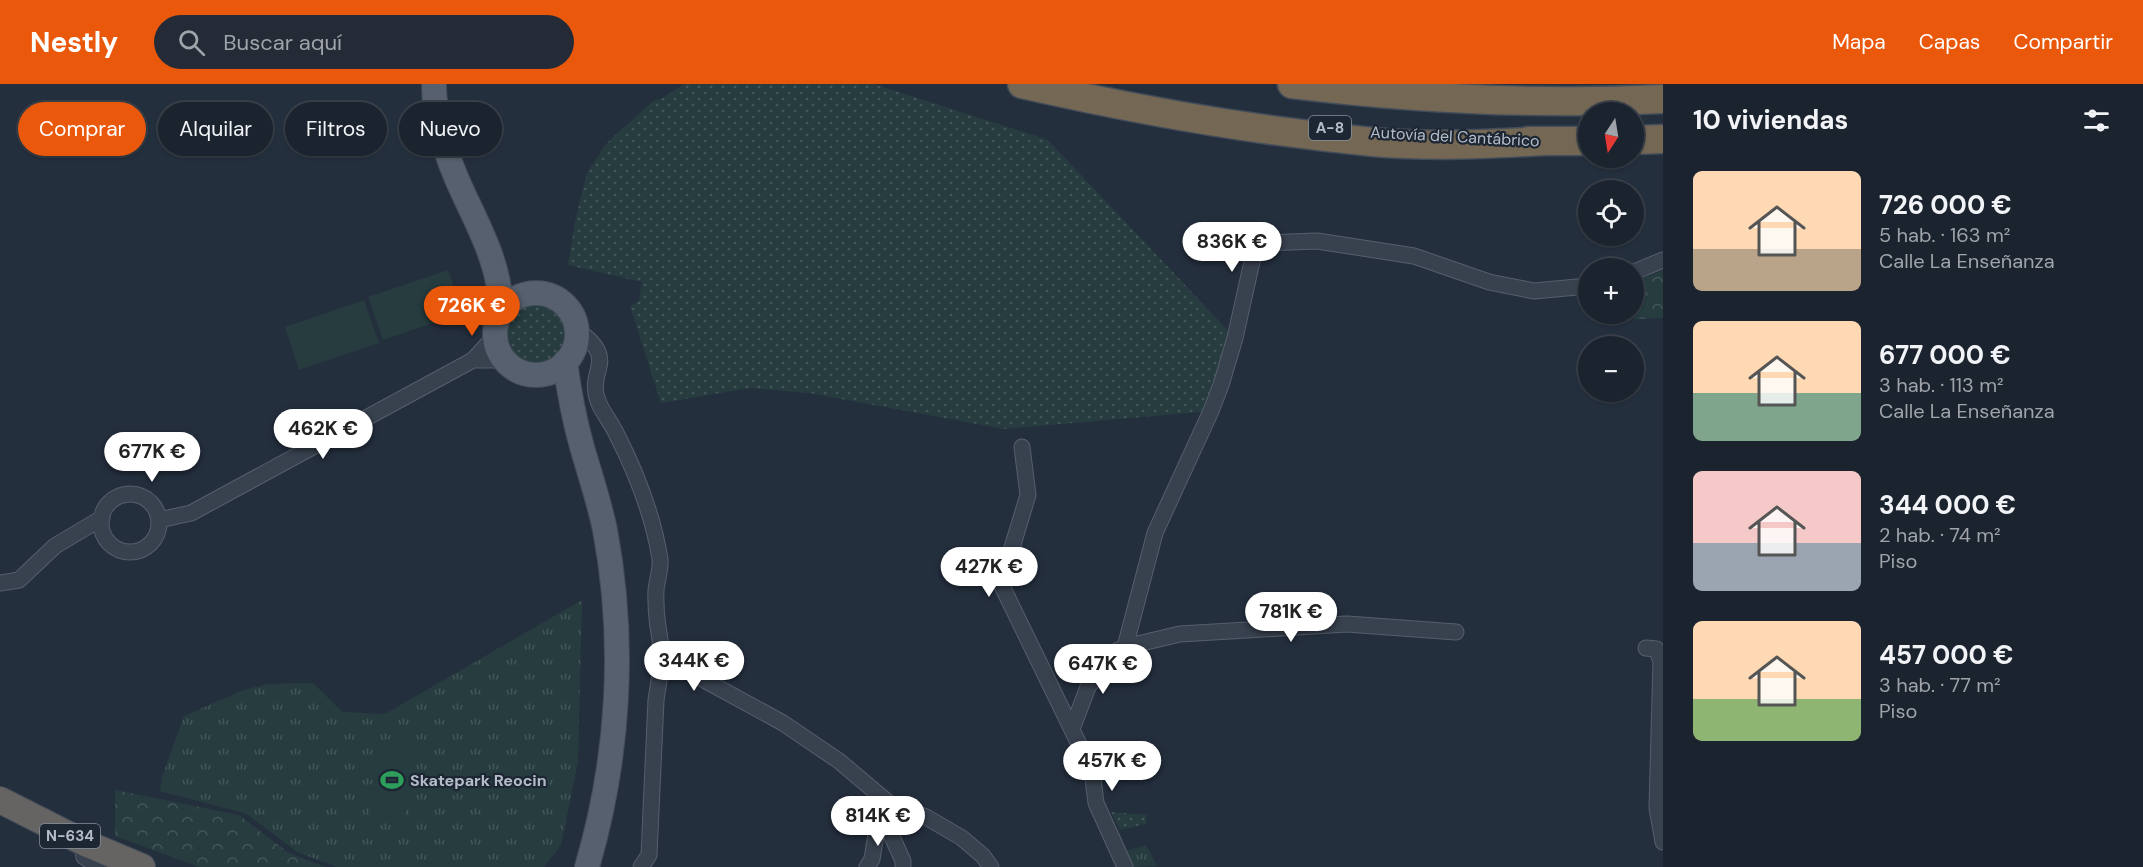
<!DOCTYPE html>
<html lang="es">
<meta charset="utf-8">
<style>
:root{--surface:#1b232e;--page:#242b36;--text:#f1f3f6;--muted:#a0a4aa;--line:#39404a;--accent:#ea580c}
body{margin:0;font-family:"DM Sans",sans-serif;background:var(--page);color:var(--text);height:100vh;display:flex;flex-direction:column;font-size:22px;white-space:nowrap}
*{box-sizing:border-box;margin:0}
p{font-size:20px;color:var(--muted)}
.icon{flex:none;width:33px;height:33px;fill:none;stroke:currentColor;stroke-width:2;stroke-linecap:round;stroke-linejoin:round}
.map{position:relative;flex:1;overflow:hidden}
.details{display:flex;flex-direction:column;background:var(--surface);width:480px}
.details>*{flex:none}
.guide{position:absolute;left:18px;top:18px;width:570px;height:54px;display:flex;gap:12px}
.needle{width:39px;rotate:192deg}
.tools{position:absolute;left:1578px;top:18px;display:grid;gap:12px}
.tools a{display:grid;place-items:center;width:66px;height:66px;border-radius:50%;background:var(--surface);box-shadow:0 2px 4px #0004,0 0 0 2px var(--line);font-size:30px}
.price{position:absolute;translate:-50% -51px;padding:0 14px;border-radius:21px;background:#fff;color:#222;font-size:20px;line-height:39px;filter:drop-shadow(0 2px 3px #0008)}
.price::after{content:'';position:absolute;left:50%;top:36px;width:18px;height:14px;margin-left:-9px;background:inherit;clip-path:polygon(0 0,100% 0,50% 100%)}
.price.current{background:var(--accent);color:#fff}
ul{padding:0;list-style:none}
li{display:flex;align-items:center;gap:18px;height:150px;padding:0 30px}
li span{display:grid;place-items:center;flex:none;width:168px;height:120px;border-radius:9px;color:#555}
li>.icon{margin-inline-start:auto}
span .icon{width:72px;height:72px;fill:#fffc;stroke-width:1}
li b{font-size:26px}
h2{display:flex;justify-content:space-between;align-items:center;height:72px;padding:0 30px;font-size:26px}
.chip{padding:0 21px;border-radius:27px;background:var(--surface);box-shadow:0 2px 4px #0004,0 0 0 2px var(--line);font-size:21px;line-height:54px}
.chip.current{background:var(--accent);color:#fff}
header{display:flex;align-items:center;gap:36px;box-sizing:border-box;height:84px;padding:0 30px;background:var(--accent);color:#fff}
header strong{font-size:28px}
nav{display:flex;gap:33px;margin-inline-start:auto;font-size:21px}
.search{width:420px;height:54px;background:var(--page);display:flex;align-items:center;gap:15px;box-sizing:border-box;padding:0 21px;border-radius:33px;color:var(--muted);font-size:22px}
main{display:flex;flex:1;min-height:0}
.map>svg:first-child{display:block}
.grass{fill:url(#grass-dots)}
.forest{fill:url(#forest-crowns)}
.park{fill:url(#park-tufts)}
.pitch{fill:#263c3f}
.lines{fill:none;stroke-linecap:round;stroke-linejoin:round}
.minor-casing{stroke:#565f6c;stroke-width:17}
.primary-casing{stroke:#414a57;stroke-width:26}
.trunk-casing{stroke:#434c59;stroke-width:28}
.motorway-casing{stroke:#434c59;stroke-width:31}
.minor{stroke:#38414e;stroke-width:15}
.primary{stroke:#56606e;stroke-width:24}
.trunk{stroke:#656462;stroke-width:26}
.motorway{stroke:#746855;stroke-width:28}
.labels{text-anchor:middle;stroke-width:4.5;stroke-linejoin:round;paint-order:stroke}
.shield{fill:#1d2633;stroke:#878f9c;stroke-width:1.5}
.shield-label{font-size:15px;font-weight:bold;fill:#b4bcc9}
.street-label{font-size:16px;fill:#b4bcc9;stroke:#1d2633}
.poi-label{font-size:16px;font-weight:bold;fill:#b4bcc9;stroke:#1d2633;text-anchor:start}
</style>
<header>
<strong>Nestly</strong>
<div class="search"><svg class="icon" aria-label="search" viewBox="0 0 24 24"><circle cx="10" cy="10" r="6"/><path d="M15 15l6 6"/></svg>Buscar aquí</div>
<nav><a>Mapa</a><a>Capas</a><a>Compartir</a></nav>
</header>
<main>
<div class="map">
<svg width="1663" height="783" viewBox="0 0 1663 783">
<defs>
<pattern id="grass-dots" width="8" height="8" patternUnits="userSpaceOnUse" patternTransform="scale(1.5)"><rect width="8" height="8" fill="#263c3f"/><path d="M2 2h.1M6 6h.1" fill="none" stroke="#435659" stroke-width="1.8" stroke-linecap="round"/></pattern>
<pattern id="forest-crowns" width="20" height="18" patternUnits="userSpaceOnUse" patternTransform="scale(1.5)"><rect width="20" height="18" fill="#263c3f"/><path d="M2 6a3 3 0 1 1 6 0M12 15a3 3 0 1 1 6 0" fill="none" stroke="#435659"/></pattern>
<pattern id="park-tufts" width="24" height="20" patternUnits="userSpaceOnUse" patternTransform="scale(1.5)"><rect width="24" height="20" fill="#263c3f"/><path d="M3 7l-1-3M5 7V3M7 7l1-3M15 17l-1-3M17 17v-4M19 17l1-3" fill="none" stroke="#435659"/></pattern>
</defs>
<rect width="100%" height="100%" fill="#242f3e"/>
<!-- grass -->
<path class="grass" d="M684 0H874L1048 56 1235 254 1211 327 1004 345 809 309 750 304 661 319 630 222 639 217 642 198 568 181 576 133 587 89 606 60 653 17 661 15Z
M504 250a31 31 0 1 1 62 0a31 31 0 1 1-62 0Z
M1111 728 1147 731 1146 740 1120 746Z"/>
<!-- forest -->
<path class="forest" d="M1663 186V234L1635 235 1632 230H1634V198Z
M115 706 239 731 289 769 325 783H199L115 752Z"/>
<!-- park -->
<path class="park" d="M582 516 578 678 561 761 544 783H337L297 768 247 730 160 707 162 693 184 632 244 606 267 600 313 599 342 628 385 630Z
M1146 761 1157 782 1132 783 1126 767Z"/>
<!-- pitch -->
<path class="pitch" d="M448 186 463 229 383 256 368 213Z
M364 216 379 259 299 286 285 243Z
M378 657 414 663 405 735 370 730Z"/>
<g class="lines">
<!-- minor casing -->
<g class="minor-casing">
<path id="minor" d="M1634 188 1663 176
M576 245C621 277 586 285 598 317 602 328 611 338 616 349 636 388 653 431 660 475 661 485 657 496 656 506 655 529 658 548 663 570L673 574 706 597 783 639 839 677 890 720 926 733 962 754 983 772 991 783
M473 276H505
M1022 363 1028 411 1001 500 1092 687 1096 719 1125 783
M101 439a29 29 0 1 1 58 0a29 29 0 1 1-58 0Z
M159 436 191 429 473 276 495 252
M0 499 19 496 55 462 102 434
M1125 563 1155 449 1211 327 1221 301 1235 254 1255 164 1265 159 1317 157 1414 172 1489 198 1534 207 1588 202
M1646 564 1656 565 1661 577 1657 724 1663 758
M1072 645 1088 603 1118 566 1125 563 1180 550 1347 540 1456 548
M878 735 889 746 903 777V783
M85 759 83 767 84 773 99 783
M641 783 649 771 656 616 663 570
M867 783 872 775 882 714"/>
</g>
<!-- primary casing -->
<g class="primary-casing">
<path id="primary" d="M434 0C434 37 448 77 464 111 482 149 501 185 501 228
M495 250a41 41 0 1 1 82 0a41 41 0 1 1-82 0Z
M565 278C569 307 574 335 582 363 590 391 599 417 605 446 626 558 619 674 587 783"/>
</g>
<!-- trunk casing -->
<g class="trunk-casing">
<path id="trunk" d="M0 716 85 759 142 783"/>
</g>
<!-- motorway casing -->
<g class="motorway-casing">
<path id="motorway" d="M1022 0C1136 26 1256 47 1373 58 1430 63 1489 60 1546 57
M1292 0C1416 15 1539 21 1663 15
M1634 56 1663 55
M1528 57H1588"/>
</g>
<!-- minor -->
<use href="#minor" class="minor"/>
<!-- primary -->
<use href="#primary" class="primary"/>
<!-- trunk -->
<use href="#trunk" class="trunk"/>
<!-- motorway -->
<use href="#motorway" class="motorway"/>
</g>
<!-- icons -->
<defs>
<g id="stadium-bare" transform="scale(1.8)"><path d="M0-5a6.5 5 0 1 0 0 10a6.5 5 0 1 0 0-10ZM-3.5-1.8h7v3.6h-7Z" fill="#2e9e5b" stroke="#1d2633" stroke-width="2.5" paint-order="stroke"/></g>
</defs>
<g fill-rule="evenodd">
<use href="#stadium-bare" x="392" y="696"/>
</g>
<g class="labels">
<!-- shield labels -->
<g class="shield">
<rect x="1309" y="32" width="42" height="24" rx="4.5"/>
<rect x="40" y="740" width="60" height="24" rx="4.5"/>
</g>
<g class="shield-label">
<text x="1330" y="49">A-8</text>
<text x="70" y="757">N-634</text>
</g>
<!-- street labels -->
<g class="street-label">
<text transform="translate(1455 52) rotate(3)" y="6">Autovía del Cantábrico</text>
</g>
<!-- poi labels -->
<g class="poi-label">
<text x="410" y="702">Skatepark Reocin</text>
</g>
</g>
</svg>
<div class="tools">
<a><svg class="needle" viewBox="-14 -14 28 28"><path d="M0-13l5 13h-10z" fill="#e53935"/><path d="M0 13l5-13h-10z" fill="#a0a4aa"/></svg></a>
<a><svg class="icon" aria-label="locate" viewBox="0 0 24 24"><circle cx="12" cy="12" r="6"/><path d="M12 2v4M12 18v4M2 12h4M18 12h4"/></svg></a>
<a>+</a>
<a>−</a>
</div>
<b class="price" style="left:1232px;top:189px">836K €</b>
<b class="price current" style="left:472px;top:253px">726K €</b>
<b class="price" style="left:323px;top:376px">462K €</b>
<b class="price" style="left:152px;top:399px">677K €</b>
<b class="price" style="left:989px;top:514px">427K €</b>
<b class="price" style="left:1291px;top:559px">781K €</b>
<b class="price" style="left:694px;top:608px">344K €</b>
<b class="price" style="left:1103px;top:611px">647K €</b>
<b class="price" style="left:1112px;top:708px">457K €</b>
<b class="price" style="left:878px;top:763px">814K €</b>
<div class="guide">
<a class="chip current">Comprar</a>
<a class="chip">Alquilar</a>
<a class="chip">Filtros</a>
<a class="chip">Nuevo</a>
</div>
</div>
<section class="details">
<h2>10 viviendas<svg class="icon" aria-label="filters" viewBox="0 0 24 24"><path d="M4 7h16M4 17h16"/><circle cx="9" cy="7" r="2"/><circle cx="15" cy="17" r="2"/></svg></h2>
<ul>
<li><span style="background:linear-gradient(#ffd9b3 65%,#b9a48a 0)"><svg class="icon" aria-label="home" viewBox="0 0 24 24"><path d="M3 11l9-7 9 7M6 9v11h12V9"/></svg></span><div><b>726 000 €</b><p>5 hab. · 163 m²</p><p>Calle La Enseñanza</p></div></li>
<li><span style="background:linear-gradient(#ffd9b3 60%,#7fa58c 0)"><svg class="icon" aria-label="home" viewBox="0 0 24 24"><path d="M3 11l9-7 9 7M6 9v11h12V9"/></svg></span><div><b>677 000 €</b><p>3 hab. · 113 m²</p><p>Calle La Enseñanza</p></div></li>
<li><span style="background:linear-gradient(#f6c9c9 60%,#9aa5b1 0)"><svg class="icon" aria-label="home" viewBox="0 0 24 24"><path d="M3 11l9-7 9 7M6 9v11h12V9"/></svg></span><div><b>344 000 €</b><p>2 hab. · 74 m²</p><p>Piso</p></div></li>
<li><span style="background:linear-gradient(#ffd9b3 65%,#8fb573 0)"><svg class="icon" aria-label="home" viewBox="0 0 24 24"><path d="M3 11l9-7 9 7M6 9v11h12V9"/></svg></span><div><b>457 000 €</b><p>3 hab. · 77 m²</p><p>Piso</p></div></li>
</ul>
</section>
</main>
